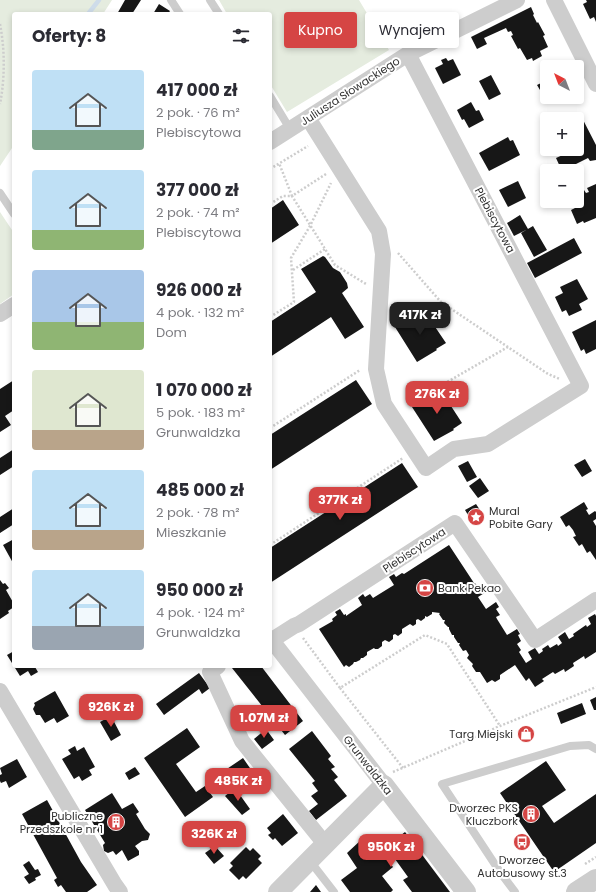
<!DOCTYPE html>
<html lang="pl">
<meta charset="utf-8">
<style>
:root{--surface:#fff;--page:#f2f2f3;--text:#2b2b33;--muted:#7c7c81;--accent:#d54544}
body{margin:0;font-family:Poppins,sans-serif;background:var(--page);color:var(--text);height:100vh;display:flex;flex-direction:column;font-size:15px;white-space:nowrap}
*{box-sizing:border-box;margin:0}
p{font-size:13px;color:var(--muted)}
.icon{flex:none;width:22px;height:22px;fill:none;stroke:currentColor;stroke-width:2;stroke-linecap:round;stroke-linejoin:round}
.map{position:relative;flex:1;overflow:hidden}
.sheet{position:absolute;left:12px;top:12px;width:260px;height:656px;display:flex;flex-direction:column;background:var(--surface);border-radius:4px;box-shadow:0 2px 6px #0003}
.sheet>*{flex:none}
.top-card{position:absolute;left:284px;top:12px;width:252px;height:36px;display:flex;gap:8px}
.needle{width:26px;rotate:318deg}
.fabs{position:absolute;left:540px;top:60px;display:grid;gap:8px}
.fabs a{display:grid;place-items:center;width:44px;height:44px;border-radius:4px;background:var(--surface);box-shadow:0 2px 6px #0003;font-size:20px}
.price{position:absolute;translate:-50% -34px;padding:0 9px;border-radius:8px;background:var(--accent);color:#fff;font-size:13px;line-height:26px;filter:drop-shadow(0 1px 2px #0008)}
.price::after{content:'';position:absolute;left:50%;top:24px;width:12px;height:9px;margin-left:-6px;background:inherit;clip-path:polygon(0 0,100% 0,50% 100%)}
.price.on{background:#222;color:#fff}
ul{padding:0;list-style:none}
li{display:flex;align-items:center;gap:12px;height:100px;padding:0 20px}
li span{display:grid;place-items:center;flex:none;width:112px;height:80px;border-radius:4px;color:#555}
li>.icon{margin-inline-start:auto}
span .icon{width:48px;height:48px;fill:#fffc;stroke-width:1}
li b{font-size:17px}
h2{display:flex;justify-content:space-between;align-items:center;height:48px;padding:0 20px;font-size:17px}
.chip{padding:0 14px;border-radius:4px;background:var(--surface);box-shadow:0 2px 6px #0003;font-size:14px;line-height:36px}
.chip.on{background:var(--accent);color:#fff}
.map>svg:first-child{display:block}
.green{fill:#e5ecdf}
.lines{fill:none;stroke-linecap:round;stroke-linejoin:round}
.stream{stroke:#cedce9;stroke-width:4.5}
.building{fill:#171717}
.path{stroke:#cdcdcd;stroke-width:2.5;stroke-dasharray:2 2;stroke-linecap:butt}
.service{stroke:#cdcdcd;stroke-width:8}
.minor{stroke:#cdcdcd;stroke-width:16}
.tertiary{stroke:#cdcdcd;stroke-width:20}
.labels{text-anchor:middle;stroke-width:4;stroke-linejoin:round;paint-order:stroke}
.street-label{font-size:11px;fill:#303030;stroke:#fff}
.poi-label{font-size:11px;fill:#303030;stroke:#fff;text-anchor:end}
</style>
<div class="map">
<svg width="596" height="892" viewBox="0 0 596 892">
<rect width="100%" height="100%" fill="#fff"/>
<!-- green -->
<path class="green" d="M0 0H112L103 14H14V145L0 166Z
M219 0H359L389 50 287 112 270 84V14H227Z
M0 212 14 233V294L0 304Z"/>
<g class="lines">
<!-- stream -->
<path class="stream" d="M88 14 99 0"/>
</g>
<!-- building -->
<path class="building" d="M125 0H141L132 14H117Z
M586 0H596V22L594 17 590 19 583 4 587 2Z
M159 4 170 11 168 14H153Z
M531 7 534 14 533 15 537 23 538 22 545 35 543 36 548 47 540 51 542 56 533 61 532 58 527 60 520 48 518 49 511 36 513 35 511 31 508 32 506 28 484 38 487 44 477 49 471 37Z
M446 58 448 61 453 59 461 75 443 84 435 68 443 64 441 60Z
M491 75 501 94 489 100 479 81Z
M547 76V93L543 95 537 85 543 82 541 79Z
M471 102 476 111 479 110 484 120 469 128 464 119 462 120 457 110Z
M580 114 596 145V160L590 161 588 158 562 171 556 158 565 154 562 149H577V119H570Z
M508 137 510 141 513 140 520 155 489 171 479 153Z
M518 181 526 198 508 207 499 190Z
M596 184V218L584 223 583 221 577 224 571 210 577 207 575 201H577V198L582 196 580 192 584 190 586 193 589 192 587 188Z
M283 200 299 225 270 244V209Z
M520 215 528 229 514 236 507 223Z
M533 226 547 250 534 257 521 233Z
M574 238 582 253 535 278 527 263Z
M323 256 325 257 333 268 340 272 347 283 348 288 342 293 364 327 345 339 331 317 270 357V322L316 292 301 269Z
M577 279 588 299 579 304 582 310 569 316 566 310 562 312 555 297 563 293 560 287Z
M423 309 446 343 436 349 437 350 417 362 395 327 407 319 409 323 413 320 411 317Z
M596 320V349L586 354 584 349 581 351 572 332Z
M14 380V410L5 416 11 425 0 432V389Z
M356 380 372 404 270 470V435Z
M440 389 462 423 453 429 454 430 434 441 412 407 424 399 426 403 430 400 428 396Z
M14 449V466L0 475V458Z
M585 459 592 471 582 477 574 465Z
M468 461 477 477 467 482 458 466Z
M402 463 418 487 270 583V548Z
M480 478 489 491 478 498 469 486Z
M584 502 588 509 586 510 589 515 595 511 596 512V519L593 521 596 526V560L590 551 587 553 582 544 579 546 573 537 576 536 573 530 569 525 566 527 560 517Z
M476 504 482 513 471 520 465 510Z
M14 508V524L0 533V517Z
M14 539V562L13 563 3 545Z
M449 545 474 583 476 584 480 590 483 588 486 592 478 597 486 609 496 602 499 607 496 609 500 615 496 617 497 619 507 635 517 629 520 634 518 635 521 641 517 644 521 650 519 652 526 663 532 659 528 652 535 648 539 654 543 651 542 649 548 645 550 648 557 644 558 646 562 643 558 637 565 632 569 639 574 636 573 634 586 625 587 627 591 624 588 618 595 614 596 616V652L585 659 584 656 573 663 574 666 565 672 564 669 555 674 553 672 542 679 544 681 535 687 529 678 526 681 515 665 500 675V679L495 682 492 680 487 683 480 672H476L472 666 473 664 467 658 469 655 466 650 463 651 459 645 460 643H458L454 637V635H452L449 629V627H448L444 623 445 620H443L439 614 440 613 432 612V614L427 617 425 616V618L421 621 418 619 416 620V624L413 626 410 624 402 629V633L398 636 395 634 393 635V639L389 642 385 640 382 642V646L378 649H375L374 648 367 652V655L363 658H361L360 660 356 662H354L353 664 349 667 346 665 344 667 319 629 333 621 332 619 337 615 335 612 340 609 344 615 346 614V616L362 605 358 598 363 594 365 597 370 594 373 598 394 585 389 577 394 574 396 577 402 573 404 574Z
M0 580 3 584 5 583 9 588 6 590 14 604V607L8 611 9 613 0 619Z
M14 651V666H37L35 667 38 672 31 676 28 671 20 676 7 655Z
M234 666H261L303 721 285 735 232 668Z
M199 673 210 688 202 694 199 689 164 715 156 704Z
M55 691 69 716 57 723 54 718 45 723 40 715H36L33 709 35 705 34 703Z
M596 697V710H594L590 700Z
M582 703 586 714 561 724 557 713Z
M111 716 121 735 111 741 100 722Z
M187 728 200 747 176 764 196 792 205 786 213 797 185 817 144 758Z
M266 729 274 740 262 749 254 739Z
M312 731 331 756 328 759 335 767 331 769 338 777 334 780 347 796 316 820 309 811 318 804 311 796 318 791 312 783 315 781 289 749Z
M75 746 77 751 84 747 95 767 89 770 92 775 82 781 79 776 74 779 62 759 71 754 68 750Z
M243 758 252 771 224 790 215 777Z
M17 759 27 777 9 788 6 781 1 783 0 781V775L2 774 0 768Z
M546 761 566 790 542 806 554 823 596 794V843L554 872 500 793Z
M135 767 140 774 129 780 125 773Z
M235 788 250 809 242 815 225 796Z
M112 793 122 809 133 803 139 812 136 814 145 829 150 834 148 840 142 841 135 846 139 851V855L128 861 122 850 116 855 113 851 108 853 104 851 103 845 105 843 85 810Z
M47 800 81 862 97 885 87 892H66L61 885 58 887 54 880 57 878 22 814Z
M283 814 298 833 282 846 275 838 273 840 268 835 271 833 267 828Z
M405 832 450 892H412L403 880 408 877 395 859 390 863 393 867 382 876 393 890 391 892H350L341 880 357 868 347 853 361 840 370 853 378 847 381 851Z
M215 846 224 856 214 864 205 853Z
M246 847 250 851 253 848 261 856 258 859 262 863 246 879 243 876 239 880 229 870 233 866 230 863Z
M29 861 35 870 38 869 41 875 35 878 36 880 29 884 24 877 29 874 23 865Z
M316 885 321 892H310Z"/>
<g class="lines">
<!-- path -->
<path class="path" d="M0 24C5 50 5 78 0 104
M270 169 308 146
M326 174 292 196 335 265 366 284
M270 204 283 196H292L279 163
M398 253 441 302 548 374 560 379
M293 270 325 249
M270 317 294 302 291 258 310 226 331 183
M428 396 447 382 508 347
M270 428 360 370
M270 545 403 458
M303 638 340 688 425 635 447 644 500 726
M340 688 403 768
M393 772 500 726 596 687
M585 864 596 857"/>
<!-- service -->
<path class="service" d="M171 0 180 14
M210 0 219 14
M270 96 290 129
M0 193 14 214
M310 861 334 892
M515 892 500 872 442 784 570 746 589 745 596 749"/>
<!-- minor -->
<path class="minor" d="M554 0 596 84
M308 118 379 231 383 254 376 369 384 404 426 468 454 449 488 444 581 386 408 54
M270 142 408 54 517 0
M0 314 14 305
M270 638 384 785
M272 640 294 626 299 624 455 523 535 640 596 600
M218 666 210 672 242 741 325 844
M0 691 115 885 120 892"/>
<!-- tertiary -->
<path class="tertiary" d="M278 892 384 785 466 892
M576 892 596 879"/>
</g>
<!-- icons -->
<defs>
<g id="sight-disc" transform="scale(0.9)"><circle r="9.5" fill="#d54544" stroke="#fff"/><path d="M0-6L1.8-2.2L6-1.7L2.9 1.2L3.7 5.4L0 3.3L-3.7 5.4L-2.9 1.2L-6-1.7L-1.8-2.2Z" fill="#fff"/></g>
<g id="bank-disc" transform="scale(0.9)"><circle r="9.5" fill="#d54544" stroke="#fff"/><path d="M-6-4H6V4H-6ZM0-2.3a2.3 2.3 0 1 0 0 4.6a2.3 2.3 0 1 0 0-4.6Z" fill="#fff"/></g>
<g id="shop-disc" transform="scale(0.9)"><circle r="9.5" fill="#d54544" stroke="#fff"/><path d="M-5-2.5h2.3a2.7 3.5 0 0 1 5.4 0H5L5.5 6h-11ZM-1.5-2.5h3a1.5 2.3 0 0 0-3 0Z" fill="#fff"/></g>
<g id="building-disc" transform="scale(0.9)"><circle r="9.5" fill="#d54544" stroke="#fff"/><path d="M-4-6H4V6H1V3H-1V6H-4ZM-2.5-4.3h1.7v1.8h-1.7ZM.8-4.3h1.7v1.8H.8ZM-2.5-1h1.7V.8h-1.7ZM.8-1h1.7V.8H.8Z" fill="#fff"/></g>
<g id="bus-disc" transform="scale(0.9)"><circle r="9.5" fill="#d54544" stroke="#fff"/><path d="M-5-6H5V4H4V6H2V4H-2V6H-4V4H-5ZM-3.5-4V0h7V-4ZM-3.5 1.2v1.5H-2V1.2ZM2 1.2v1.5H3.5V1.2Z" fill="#fff"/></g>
</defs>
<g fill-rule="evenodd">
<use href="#sight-disc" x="476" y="517"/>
<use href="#bank-disc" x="425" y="588"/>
<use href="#shop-disc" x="526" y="734"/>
<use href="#building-disc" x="531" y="814"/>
<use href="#building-disc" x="116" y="822"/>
<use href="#bus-disc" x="522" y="842"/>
</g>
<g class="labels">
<!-- street labels -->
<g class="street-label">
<text transform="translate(350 91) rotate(-33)" y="4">Juliusza Słowackiego</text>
<text transform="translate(495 220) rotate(62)" y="4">Plebiscytowa</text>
<text transform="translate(414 550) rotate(-33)" y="4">Plebiscytowa</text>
<text transform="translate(368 765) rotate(52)" y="4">Grunwaldzka</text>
</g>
<!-- poi labels -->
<g class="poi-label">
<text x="489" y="515" text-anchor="start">Mural<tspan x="489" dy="13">Pobite Gary</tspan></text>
<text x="438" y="592" text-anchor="start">Bank Pekao</text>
<text x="513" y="738">Targ Miejski</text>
<text x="518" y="812">Dworzec PKS<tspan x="518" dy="13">Kluczbork</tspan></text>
<text x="103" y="820">Publiczne<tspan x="103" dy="13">Przedszkole nr 1</tspan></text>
<text x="522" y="864" text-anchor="middle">Dworzec<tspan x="522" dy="13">Autobusowy st.3</tspan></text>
</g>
</g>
</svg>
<div class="fabs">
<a><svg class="needle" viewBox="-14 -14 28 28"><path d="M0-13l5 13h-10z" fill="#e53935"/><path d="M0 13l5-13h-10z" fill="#7c7c81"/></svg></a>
<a>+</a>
<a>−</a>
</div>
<b class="price on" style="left:420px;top:336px">417K zł</b>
<b class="price" style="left:437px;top:415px">276K zł</b>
<b class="price" style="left:340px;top:521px">377K zł</b>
<b class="price" style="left:111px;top:728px">926K zł</b>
<b class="price" style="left:264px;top:739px">1.07M zł</b>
<b class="price" style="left:238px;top:802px">485K zł</b>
<b class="price" style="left:214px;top:855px">326K zł</b>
<b class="price" style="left:391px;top:868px">950K zł</b>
<div class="top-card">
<a class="chip on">Kupno</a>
<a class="chip">Wynajem</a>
</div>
<section class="sheet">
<h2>Oferty: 8<svg class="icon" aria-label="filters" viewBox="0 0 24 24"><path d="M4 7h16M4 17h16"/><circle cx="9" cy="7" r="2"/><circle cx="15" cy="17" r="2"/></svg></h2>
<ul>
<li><span style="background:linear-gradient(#bfe0f5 75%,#7fa58c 0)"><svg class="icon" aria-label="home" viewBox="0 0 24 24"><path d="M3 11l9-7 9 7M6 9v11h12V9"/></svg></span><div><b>417 000 zł</b><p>2 pok. · 76 m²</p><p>Plebiscytowa</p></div></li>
<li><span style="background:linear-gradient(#bfe0f5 75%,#8fb573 0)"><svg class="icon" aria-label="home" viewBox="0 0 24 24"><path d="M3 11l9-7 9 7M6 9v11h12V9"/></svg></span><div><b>377 000 zł</b><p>2 pok. · 74 m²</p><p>Plebiscytowa</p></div></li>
<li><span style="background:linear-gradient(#a9c7e8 65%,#8fb573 0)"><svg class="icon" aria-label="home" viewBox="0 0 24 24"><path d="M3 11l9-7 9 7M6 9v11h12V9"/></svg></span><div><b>926 000 zł</b><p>4 pok. · 132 m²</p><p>Dom</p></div></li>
<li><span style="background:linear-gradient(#dfe7d0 75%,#b9a48a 0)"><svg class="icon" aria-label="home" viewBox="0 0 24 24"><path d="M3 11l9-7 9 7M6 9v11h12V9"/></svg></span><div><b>1 070 000 zł</b><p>5 pok. · 183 m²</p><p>Grunwaldzka</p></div></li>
<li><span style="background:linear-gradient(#bfe0f5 75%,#b9a48a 0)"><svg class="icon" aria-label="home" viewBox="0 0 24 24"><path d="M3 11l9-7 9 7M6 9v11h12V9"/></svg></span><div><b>485 000 zł</b><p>2 pok. · 78 m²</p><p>Mieszkanie</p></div></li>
<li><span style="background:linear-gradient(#bfe0f5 70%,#9aa5b1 0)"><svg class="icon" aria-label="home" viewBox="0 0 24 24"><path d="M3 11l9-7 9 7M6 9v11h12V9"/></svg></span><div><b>950 000 zł</b><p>4 pok. · 124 m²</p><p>Grunwaldzka</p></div></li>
</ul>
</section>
</div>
